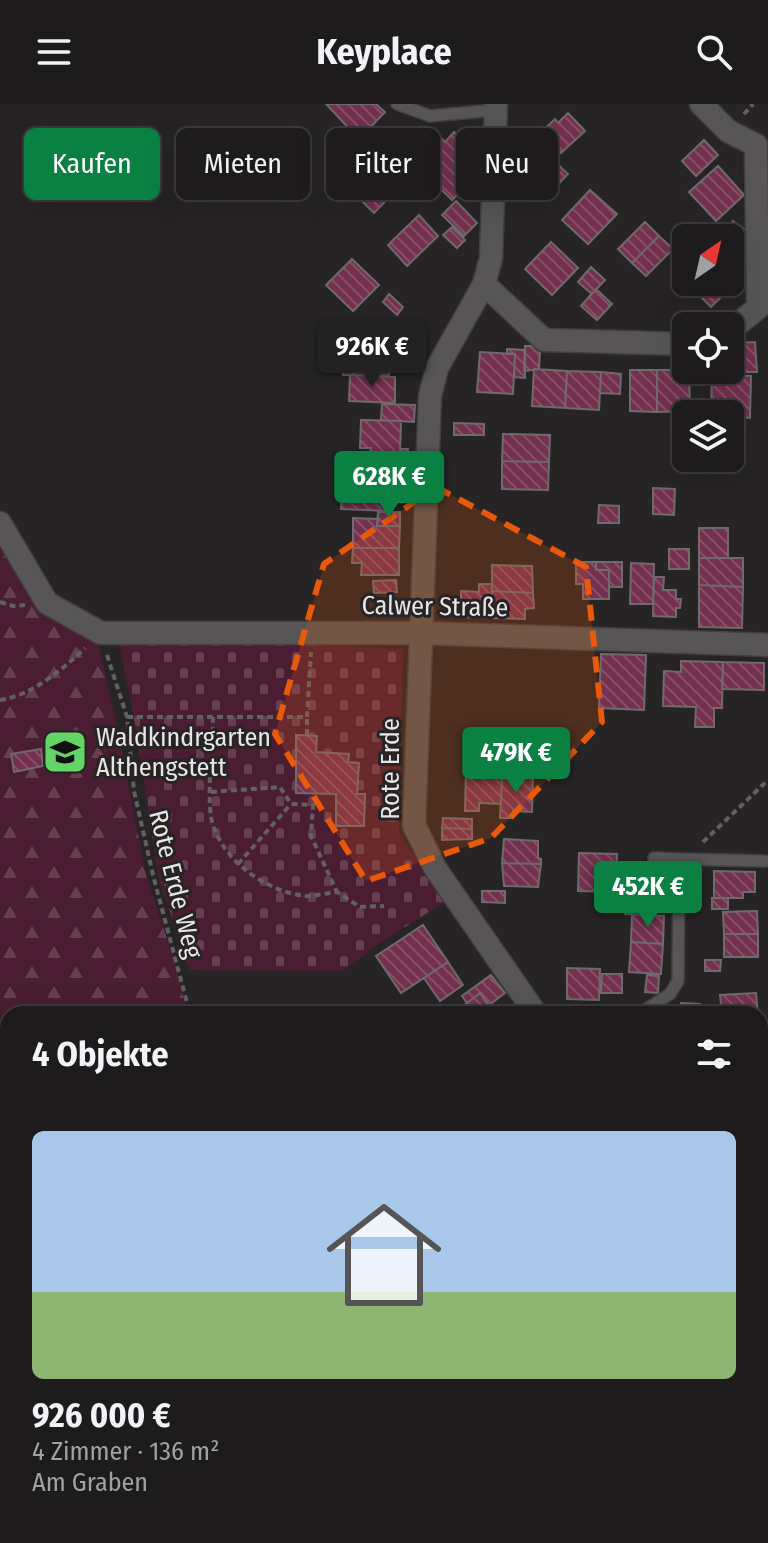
<!DOCTYPE html>
<html lang="de">
<meta charset="utf-8">
<style>
:root{--surface:#1d1b1c;--page:#2a2829;--text:#f1f3f6;--muted:#a0a1a3;--line:#3b393b;--accent:#0b8043}
body{margin:0;font-family:"Fira Sans Condensed",sans-serif;background:var(--page);color:var(--text);height:100vh;display:flex;flex-direction:column;font-size:30px;white-space:nowrap}
*{box-sizing:border-box;margin:0}
p{font-size:26px;color:var(--muted)}
.icon{flex:none;width:44px;height:44px;fill:none;stroke:currentColor;stroke-width:2;stroke-linecap:round;stroke-linejoin:round}
.map{position:relative;flex:1;overflow:hidden}
.sheet{position:absolute;left:0px;top:902px;width:768px;height:538px;display:flex;flex-direction:column;background:var(--surface);border-radius:24px 24px 0 0;box-shadow:0 8px 32px #0002,0 0 0 2px var(--line)}
.sheet>*{flex:none}
.hud{position:absolute;left:24px;top:24px;width:720px;height:72px;display:flex;gap:16px}
.needle{width:52px;rotate:34deg}
.buttons{position:absolute;left:672px;top:120px;display:grid;gap:16px}
.buttons a{display:grid;place-items:center;width:72px;height:72px;border-radius:12px;background:var(--surface);box-shadow:0 8px 32px #0002,0 0 0 2px var(--line);font-size:40px}
.price{position:absolute;translate:-50% -68px;padding:0 18px;border-radius:8px;background:var(--accent);color:#fff;font-size:26px;line-height:52px;filter:drop-shadow(0 2px 4px #0008)}
.price::after{content:'';position:absolute;left:50%;top:48px;width:24px;height:18px;margin-left:-12px;background:inherit;clip-path:polygon(0 0,100% 0,50% 100%)}
.price.on{background:#222;color:#fff}
ul{padding:0;list-style:none}
li{display:grid;align-content:center;gap:16px;height:424px;padding:0 32px}
li span{display:grid;place-items:center;height:248px;border-radius:12px;color:#555}
li>.icon{margin-inline-start:auto}
span .icon{width:144px;height:144px;fill:#fffc;stroke-width:1}
li b{font-size:34px}
h2{display:flex;justify-content:space-between;align-items:center;height:96px;padding:0 32px;font-size:34px}
.pill{padding:0 28px;border-radius:12px;background:var(--surface);box-shadow:0 8px 32px #0002,0 0 0 2px var(--line);font-size:28px;line-height:72px}
.pill.on{background:var(--accent);color:#fff}
header{display:flex;justify-content:space-between;align-items:center;height:104px;padding:0 32px;background:var(--surface);font-size:36px;font-weight:700}
.map>svg:first-child{display:block}
.forest{fill:url(#forest-firs)}
.cemetery{fill:url(#cemetery-stones)}
.building{fill:url(#building-back-hatch);stroke:#6f6a6c;stroke-width:2}
.lines{fill:none;stroke-linecap:round;stroke-linejoin:round}
.service-casing{stroke:#423f40;stroke-width:14}
.minor-casing{stroke:#423f40;stroke-width:25}
.path{stroke:#636061;stroke-width:4;stroke-dasharray:6 4;stroke-linecap:butt}
.service{stroke:#575556;stroke-width:11}
.minor{stroke:#575556;stroke-width:22}
.marked{fill:#e8590c;fill-opacity:0.2;stroke:#e8590c;stroke-width:6;stroke-dasharray:16 10;stroke-linejoin:round}
.labels{text-anchor:middle;stroke-width:6;stroke-linejoin:round;paint-order:stroke}
.street-label{font-size:26px;fill:#e8e5e6;stroke:#272425}
.poi-label{font-size:26px;fill:#e8e5e6;stroke:#272425;text-anchor:start}
</style>
<header><svg class="icon" aria-label="menu" viewBox="0 0 24 24"><path d="M4 6h16M4 12h16M4 18h16"/></svg>Keyplace<svg class="icon" aria-label="search" viewBox="0 0 24 24"><circle cx="10" cy="10" r="6"/><path d="M15 15l6 6"/></svg></header>
<div class="map">
<svg width="768" height="1439" viewBox="0 0 768 1439">
<defs>
<pattern id="forest-firs" width="22" height="20" patternUnits="userSpaceOnUse" patternTransform="scale(2)"><rect width="22" height="20" fill="#4b1d32"/><path d="M5 1l3.5 6h-7zM16 11l3.5 6h-7z" fill="#653e50"/></pattern>
<pattern id="cemetery-stones" width="16" height="16" patternUnits="userSpaceOnUse" patternTransform="scale(2)"><rect width="16" height="16" fill="#4b1d32"/><path d="M2 7V4a2 2 0 0 1 4 0v3zM10 15v-3a2 2 0 0 1 4 0v3z" fill="#653e50"/></pattern>
<pattern id="building-back-hatch" width="6" height="6" patternUnits="userSpaceOnUse" patternTransform="scale(2)"><rect width="6" height="6" fill="#73314f"/><path d="M-1 5l2 2M0 0l6 6M5-1l2 2" fill="none" stroke="#874f68"/></pattern>
</defs>
<rect width="100%" height="100%" fill="#272425"/>
<!-- forest -->
<path class="forest" d="M0 436 98 537 123 651 146 771 176 862 187 910H8V1432H378L381 1439H0Z"/>
<!-- cemetery -->
<path class="cemetery" d="M122 537H237L403 545 399 730 446 797 374 843 343 867 190 866 158 772 134 613 120 545Z"/>
<!-- building -->
<path class="building" d="M326 0H376L385 8 359 35Z
M568 9 585 27 561 49 541 28 555 15 558 19Z
M371 22 386 37 367 56 353 41Z
M397 26 411 40 390 62 376 47Z
M454 28 470 45 461 54 466 59 460 65 472 76 452 96 412 57 438 31 445 38Z
M704 36 718 51 696 72 682 57Z
M542 46 568 70 544 95 518 71Z
M375 55 401 81 374 109 347 82Z
M718 62 744 91 716 117 689 88Z
M590 86 617 110 588 140 562 116Z
M456 97 477 119 464 132 442 111Z
M419 111 438 132 407 162 388 141Z
M733 117 747 127 741 136 727 125Z
M645 118 659 132 632 159 618 145Z
M452 123 465 136 457 144 443 131Z
M725 124 742 136 734 147 730 143V134H718Z
M659 132 673 145 646 172 632 159Z
M551 138 578 164 552 191 525 165Z
M352 155 379 181 353 207 326 181Z
M591 163 605 176 592 190 578 178Z
M730 166 739 175 711 203 686 178H730Z
M596 185 612 200 597 216 581 202Z
M389 190 403 203 397 211 383 198Z
M400 230 416 245 410 252 394 237Z
M755 238 757 268H737L735 239Z
M525 242H533L540 247 539 265 524 267Z
M344 245 390 246 389 272 343 271Z
M507 245 525 246V274L514 273 515 250H507Z
M480 248 515 250 513 290 477 288Z
M534 265 567 267 565 304 532 302Z
M630 266H657V308L630 307Z
M657 266H689L690 307 657 308Z
M567 267 601 268 599 306 565 304Z
M601 268 621 270 620 290 600 289Z
M712 270 751 272 750 314 711 310Z
M350 271 395 273V299L349 297Z
M382 300 415 301 414 318 381 316Z
M361 316 401 317 400 350 370 349 371 344H360Z
M454 319 484 320V331H454Z
M503 330 550 331 549 358 502 357Z
M400 345H408V359L379 358 380 349 400 350Z
M502 357 549 358 548 386 502 385Z
M343 363 405 365V379H391L390 407 341 405Z
M653 384 675 385 674 411 653 410Z
M599 401 619 402V419H598Z
M378 408H400V422H377Z
M353 414 378 415 377 422H400L399 444H353Z
M699 424H728V454H699Z
M353 444H399V471H361L362 459H352Z
M669 445H689V465H669Z
M699 454H743V483L699 481Z
M576 458H596V466H609V495H583V480H576Z
M596 458H622V483H609V466H596Z
M631 459 654 460 653 500H630Z
M492 461 532 462 533 489 492 487Z
M654 473H664L663 486H676V495H681L680 504H676V513L653 512Z
M396 476 397 488 374 489 373 477Z
M479 480H492L491 514 461 513V487L479 488Z
M699 481 743 483 742 524 699 523Z
M492 487 533 489 534 504 525 505V515L491 514Z
M601 550 646 551 644 606 599 604Z
M681 557 723 558 722 604H714V623H695L696 603 663 602 664 567 681 568Z
M723 558 764 559V586L722 585Z
M296 631 317 632 316 648 349 650 348 658 359 659 357 690H365L364 722H336V690L296 689Z
M41 645 43 662 14 668 11 650Z
M513 654H539V669L513 668Z
M466 667 502 668 501 700 479 699V707H465Z
M515 671H533L532 708 513 707V714H500L502 674 515 675Z
M443 714 472 715V725L442 724Z
M442 724 472 725V735L442 736Z
M504 735 538 737V754L541 755V760L502 759Z
M579 749 617 750 616 788 578 787Z
M502 759 541 760 538 783 504 782Z
M714 767 755 768V788H743V794H714Z
M627 780 647 781 646 800 626 799Z
M482 787H505V799L482 798Z
M712 794H728V805H712Z
M626 799 646 800 645 811 625 810Z
M757 807 758 830H724L723 808Z
M632 810 664 812 663 840 631 838Z
M423 821 448 858 401 889 376 852Z
M724 830H758V853H724Z
M631 838 663 840 661 870 629 868Z
M705 856H721L720 867H705Z
M448 858 463 881 440 897 424 874Z
M567 864 600 865 599 896 567 895Z
M602 870H622V889H601Z
M491 871 505 889 489 901 480 889 467 899 462 892Z
M647 871 659 872 658 889 645 888Z
M480 889 494 910H450L467 899Z
M756 889 758 910H722L720 891Z
M681 899 700 900V910H680Z
M760 999 766 1000 764 1035 760 1034Z
M760 1093H766V1112H760Z
M760 1177H768V1227H760Z
M763 1239H768V1259H763Z
M760 1247H763V1282H760Z
M768 1315V1340L760 1342V1317Z
M719 1432H751L760 1439H722Z"/>
<g class="lines">
<!-- service casing -->
<g class="service-casing">
<path id="service" d="M397 0 430 12 496 6
M679 755 765 757
M639 910 670 890 678 877 679 755 654 754"/>
</g>
<!-- minor casing -->
<g class="minor-casing">
<path id="minor" d="M496 0 491 154 484 180 437 264 430 292 414 721 435 764 536 910
M701 0 728 27 756 41 758 204 730 226
M484 180 544 236 686 240
M0 419 47 499 101 529H420L768 541
M760 1394 768 1404"/>
</g>
<!-- path -->
<path class="path" d="M744 10 753 0
M0 498 13 502 25 501
M107 551 127 613 134 687 153 771 190 910
M0 596C31 592 63 565 85 544
M127 613H307L311 548
M213 613C213 640 207 688 211 713 219 755 266 788 306 792 316 792 327 789 337 788L360 803 384 802
M307 631V613
M211 688 280 683 291 700 313 701 311 732 337 788
M703 738 768 676
M238 760 291 700
M760 1065 768 1070
M371 1432 374 1439"/>
<!-- service -->
<use href="#service" class="service"/>
<!-- minor -->
<use href="#minor" class="minor"/>
</g>
<!-- marked area -->
<path class="marked" d="M436 383 586 463 602 618 491 734 366 777 275 630 324 460Z"/>
<!-- icons -->
<defs>
<g id="school-square" transform="scale(2.3)"><rect x="-9" y="-9" width="18" height="18" rx="4" fill="#64d468" stroke="#272425"/><path d="M0-5L7-2L0 1L-7-2ZM-4 1L0 2.5L4 1V4Q0 6-4 4Z" fill="#111"/></g>
</defs>
<g fill-rule="evenodd">
<use href="#school-square" x="65" y="648"/>
</g>
<g class="labels">
<!-- street labels -->
<g class="street-label">
<text transform="translate(435 502) rotate(1)" y="9">Calwer Straße</text>
<text transform="translate(390 665) rotate(-90)" y="9">Rote Erde</text>
<text transform="translate(176 780) rotate(76)" y="9">Rote Erde Weg</text>
</g>
<!-- poi labels -->
<g class="poi-label">
<text x="96" y="642">Waldkindrgarten<tspan x="96" dy="30">Althengstett</tspan></text>
</g>
</g>
</svg>
<div class="buttons">
<a><svg class="needle" viewBox="-14 -14 28 28"><path d="M0-13l5 13h-10z" fill="#e53935"/><path d="M0 13l5-13h-10z" fill="#a0a1a3"/></svg></a>
<a><svg class="icon" aria-label="locate" viewBox="0 0 24 24"><circle cx="12" cy="12" r="6"/><path d="M12 2v4M12 18v4M2 12h4M18 12h4"/></svg></a>
<a><svg class="icon" aria-label="layers" viewBox="0 0 24 24"><path d="M12 4l9 5-9 5-9-5zM3 14l9 5 9-5"/></svg></a>
</div>
<b class="price on" style="left:372px;top:285px">926K €</b>
<b class="price" style="left:389px;top:415px">628K €</b>
<b class="price" style="left:516px;top:691px">479K €</b>
<b class="price" style="left:648px;top:825px">452K €</b>
<div class="hud">
<a class="pill on">Kaufen</a>
<a class="pill">Mieten</a>
<a class="pill">Filter</a>
<a class="pill">Neu</a>
</div>
<section class="sheet">
<h2>4 Objekte<svg class="icon" aria-label="filters" viewBox="0 0 24 24"><path d="M4 7h16M4 17h16"/><circle cx="9" cy="7" r="2"/><circle cx="15" cy="17" r="2"/></svg></h2>
<ul>
<li><span style="background:linear-gradient(#a9c7e8 65%,#8fb573 0)"><svg class="icon" aria-label="home" viewBox="0 0 24 24"><path d="M3 11l9-7 9 7M6 9v11h12V9"/></svg></span><div><b>926 000 €</b><p>4 Zimmer · 136 m²</p><p>Am Graben</p></div></li>
</ul>
</section>
</div>
